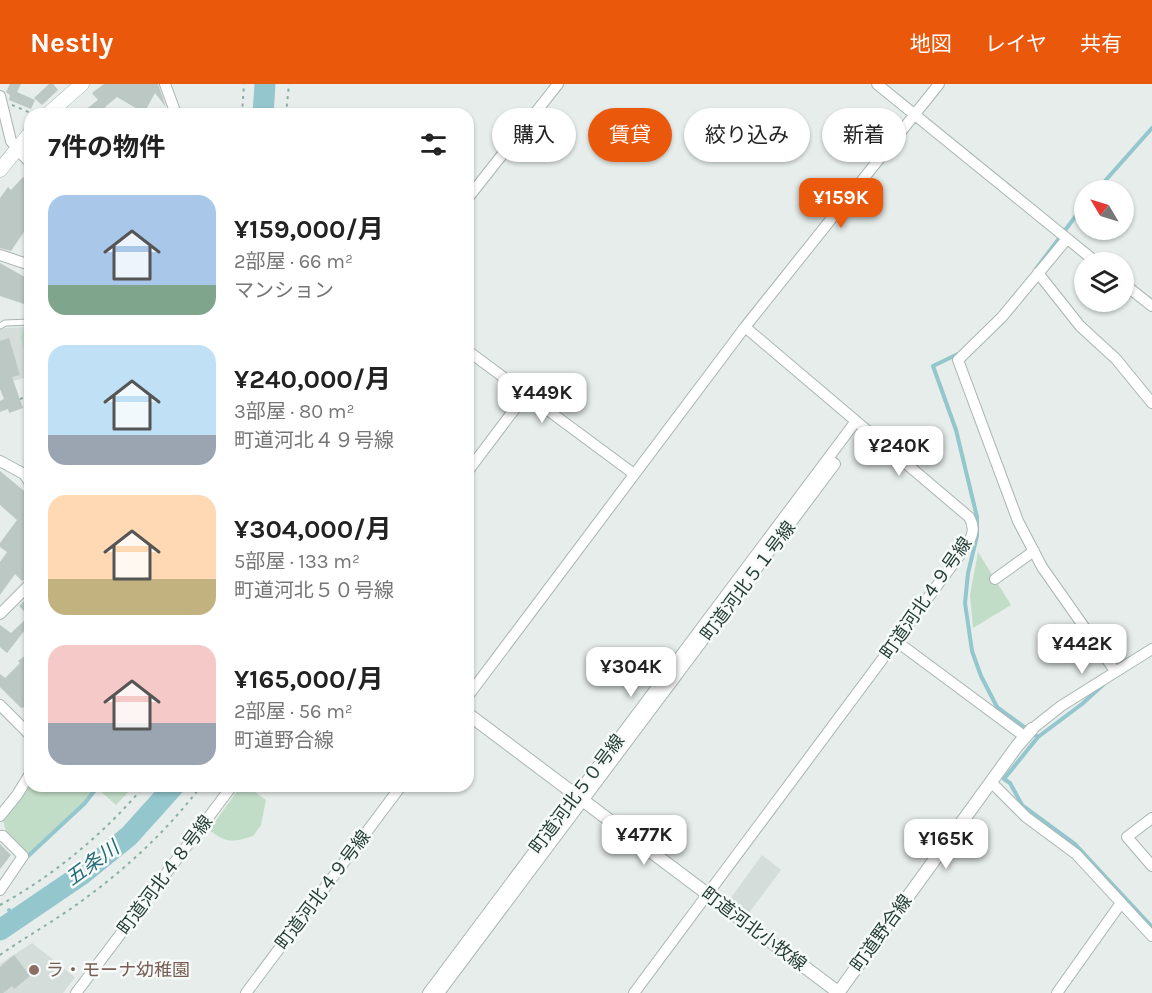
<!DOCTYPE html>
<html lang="ja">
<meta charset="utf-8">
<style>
:root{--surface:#fff;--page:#f2f2f2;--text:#222;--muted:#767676;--accent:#ea580c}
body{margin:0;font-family:Karla,"Noto Sans JP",sans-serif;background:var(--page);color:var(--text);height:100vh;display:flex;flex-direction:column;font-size:22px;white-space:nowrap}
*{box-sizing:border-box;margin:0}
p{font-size:20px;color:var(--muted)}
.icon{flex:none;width:33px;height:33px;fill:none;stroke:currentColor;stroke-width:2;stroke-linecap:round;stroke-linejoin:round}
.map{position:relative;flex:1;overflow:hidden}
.side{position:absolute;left:24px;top:24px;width:450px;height:684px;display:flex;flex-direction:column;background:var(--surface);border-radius:18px;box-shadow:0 2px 4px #0004}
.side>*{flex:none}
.banner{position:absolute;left:492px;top:24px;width:570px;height:54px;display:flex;gap:12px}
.needle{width:39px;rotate:308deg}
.fabs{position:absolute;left:1074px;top:96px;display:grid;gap:12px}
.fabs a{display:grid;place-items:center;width:60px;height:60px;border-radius:50%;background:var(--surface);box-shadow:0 2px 4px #0004;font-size:30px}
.price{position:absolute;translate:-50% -51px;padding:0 14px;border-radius:12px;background:#fff;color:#222;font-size:20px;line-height:39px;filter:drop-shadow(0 2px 3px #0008)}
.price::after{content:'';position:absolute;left:50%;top:36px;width:18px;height:14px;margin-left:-9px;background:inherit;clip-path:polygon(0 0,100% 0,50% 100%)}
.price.current{background:var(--accent);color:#fff}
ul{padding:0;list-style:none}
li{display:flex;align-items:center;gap:18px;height:150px;padding:0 24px}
li span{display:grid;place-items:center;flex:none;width:168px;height:120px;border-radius:18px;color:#555}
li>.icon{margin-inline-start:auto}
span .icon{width:72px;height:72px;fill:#fffc;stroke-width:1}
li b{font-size:26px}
h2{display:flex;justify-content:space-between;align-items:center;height:72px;padding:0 24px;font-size:26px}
.chip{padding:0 21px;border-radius:27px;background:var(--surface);box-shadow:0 2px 4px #0004;font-size:21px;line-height:54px}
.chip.current{background:var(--accent);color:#fff}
header{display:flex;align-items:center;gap:36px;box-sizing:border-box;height:84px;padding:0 30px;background:var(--accent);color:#fff}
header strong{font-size:28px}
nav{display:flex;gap:33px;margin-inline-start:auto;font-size:21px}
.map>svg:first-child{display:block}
.built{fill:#d4ddd9}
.green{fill:#c1ddc7}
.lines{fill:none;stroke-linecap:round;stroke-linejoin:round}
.stream{stroke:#93c6cd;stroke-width:4}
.river{stroke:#93c6cd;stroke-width:21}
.building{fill:#bbc8c3}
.service-casing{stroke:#a9b5b1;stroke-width:7}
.minor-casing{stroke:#a9b5b1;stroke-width:12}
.tertiary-casing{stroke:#a9b5b1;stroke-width:14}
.secondary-casing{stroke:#a5b8b1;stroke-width:15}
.path{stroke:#89aea2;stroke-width:2;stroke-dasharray:3 4.5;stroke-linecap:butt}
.service{stroke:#fff;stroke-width:5}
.minor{stroke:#fff;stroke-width:10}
.tertiary{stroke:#fff;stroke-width:12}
.secondary{stroke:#fff;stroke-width:14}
.education-dot{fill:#8d6e63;stroke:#f6faf8;stroke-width:2}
.labels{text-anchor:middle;stroke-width:5;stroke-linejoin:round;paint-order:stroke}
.street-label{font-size:18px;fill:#263e37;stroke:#f6faf8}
.education-label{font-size:18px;fill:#785e54;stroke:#f6faf8;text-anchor:start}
.water-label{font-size:20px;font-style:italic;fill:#246b76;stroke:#f6faf8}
</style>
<header>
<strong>Nestly</strong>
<nav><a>地図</a><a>レイヤ</a><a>共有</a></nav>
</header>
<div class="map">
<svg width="1152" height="909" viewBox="0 0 1152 909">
<rect width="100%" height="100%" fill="#e6edea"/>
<!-- built -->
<path class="built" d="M26 243 20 252 30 285V292L0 301V246L4 244Z
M762 771 781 786 746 833 727 819Z
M32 859 75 893 63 909H0V880Z"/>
<!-- green -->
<path class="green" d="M26 243H30V285L20 252Z
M978 468 1011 521 973 544 970 511Z
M30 696V702H96L84 718 27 771 6 748 3 736Z
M100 702H122L129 707 116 721 98 705Z
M241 702H247L266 716 261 741 253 752C231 759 227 759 209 746Z"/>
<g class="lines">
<!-- stream -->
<path class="stream" d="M1097 106 1152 44
M1036 185 1084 121
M958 270 933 282 956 346 977 433V452L968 489 965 519 972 567 981 592 997 623 1038 653 1004 695 1010 699 1022 721 1075 760 1152 843
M1038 653 1082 620 1103 601
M26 774 85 719 98 702
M9 826 14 837"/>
<!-- river -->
<path class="river" d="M263 30 265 0
M0 846 81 791 129 752 174 702"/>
</g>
<!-- building -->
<path class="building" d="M10 0H21L17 8 35 16 31 25 9 16 10 11 6 8Z
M49 0H53L58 6 42 21 34 14Z
M104 0H158L166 23 155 9 144 29 117 13 105 23 110 30H80L98 16 92 9Z
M23 93 30 100V139L11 167 0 164V114L8 103 11 106Z
M0 179 30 196V222L0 212Z
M9 254 20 291 12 293 23 324 9 329 8 325 0 328V317L4 315 0 305V257Z
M0 387 30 412V493L22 497 15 490 0 511V478L7 468 0 463V459L17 436 0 421Z
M30 511V554L24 547 7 569 0 563V541L11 549 29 532 19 522Z
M30 568V630L23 623 21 624 0 603V590L5 594 20 579 18 577Z
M0 760 11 771 0 785Z
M14 871 30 892 14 905 12 902 3 909H0V883Z"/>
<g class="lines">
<!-- service casing -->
<g class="service-casing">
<path id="service" d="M0 242 5 239 30 238"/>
</g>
<!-- minor casing -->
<g class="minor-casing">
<path id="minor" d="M165 0 176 30
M877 0 1096 178
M0 12 11 57 17 64
M468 114 558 0
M1066 156 1002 233 958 276 1018 437 1042 483 1115 587
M0 171 30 181
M1038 189 1080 242 1116 275 1152 319
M1124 200 1152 222
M745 243 939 0
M468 267 634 390
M0 377 24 390 30 399
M468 387 526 310
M995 495 1034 467
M0 530 30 500
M896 557 1024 652
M468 612 745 243 969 433C975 443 973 450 968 460L634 909
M0 621 30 651
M1032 645 1061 622 1152 565
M991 698 1026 733 1076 770 1152 852
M0 732 17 711 30 690
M1152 734 1127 753 1152 782
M0 752H3L23 772 0 806
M76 909 232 702
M246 909 401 702
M428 909 856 337
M439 909 835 380 828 375
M1057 909 1121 819"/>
</g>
<!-- tertiary casing -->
<g class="tertiary-casing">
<path id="tertiary" d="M17 64 30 77
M468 630 838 908
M838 909 1017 662 1032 645"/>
</g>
<!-- secondary casing -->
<g class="secondary-casing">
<path id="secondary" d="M48 30 82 0
M0 86 30 49"/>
</g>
<!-- path -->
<path class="path" d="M12 21 33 30
M242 30 244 0
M286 30 289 0
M20 315 30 311
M0 821C53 792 105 749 144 702
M0 871C21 856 44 843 66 828 116 794 164 751 201 702"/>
<!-- service -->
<use href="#service" class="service"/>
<!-- minor -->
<use href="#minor" class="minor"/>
<!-- tertiary -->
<use href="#tertiary" class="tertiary"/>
<!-- secondary -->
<use href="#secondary" class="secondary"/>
</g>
<!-- markers -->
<circle class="education-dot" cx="34" cy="886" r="6"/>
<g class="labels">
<!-- street labels -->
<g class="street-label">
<text transform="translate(748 497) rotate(-53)" y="6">町道河北５１号線</text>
<text transform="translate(926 514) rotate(-55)" y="6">町道河北４９号線</text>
<text transform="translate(577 710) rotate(-53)" y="6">町道河北５０号線</text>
<text transform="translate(165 791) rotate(-53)" y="6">町道河北４８号線</text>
<text transform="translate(323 806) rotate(-53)" y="6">町道河北４９号線</text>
<text transform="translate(754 845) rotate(37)" y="6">町道河北小牧線</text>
<text transform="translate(881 849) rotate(-54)" y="6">町道野合線</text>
</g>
<!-- education labels -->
<g class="education-label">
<text x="46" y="892">ラ・モーナ幼稚園</text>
</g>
<!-- water labels -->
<g class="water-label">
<text transform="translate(92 779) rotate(-36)" y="7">五条川</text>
</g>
</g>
</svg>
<div class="fabs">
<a><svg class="needle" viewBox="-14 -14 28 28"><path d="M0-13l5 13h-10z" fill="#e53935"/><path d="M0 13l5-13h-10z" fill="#767676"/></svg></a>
<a><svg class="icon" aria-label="layers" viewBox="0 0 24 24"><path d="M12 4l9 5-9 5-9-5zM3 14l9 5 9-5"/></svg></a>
</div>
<b class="price current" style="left:841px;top:145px">¥159K</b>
<b class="price" style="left:542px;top:340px">¥449K</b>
<b class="price" style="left:899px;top:393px">¥240K</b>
<b class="price" style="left:1082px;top:591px">¥442K</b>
<b class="price" style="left:631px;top:614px">¥304K</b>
<b class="price" style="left:644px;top:782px">¥477K</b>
<b class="price" style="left:946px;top:786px">¥165K</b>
<div class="banner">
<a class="chip">購入</a>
<a class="chip current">賃貸</a>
<a class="chip">絞り込み</a>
<a class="chip">新着</a>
</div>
<section class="side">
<h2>7件の物件<svg class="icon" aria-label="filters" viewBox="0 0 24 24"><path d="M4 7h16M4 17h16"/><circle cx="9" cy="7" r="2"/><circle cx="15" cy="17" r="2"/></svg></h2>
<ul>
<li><span style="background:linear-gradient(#a9c7e8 75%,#7fa58c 0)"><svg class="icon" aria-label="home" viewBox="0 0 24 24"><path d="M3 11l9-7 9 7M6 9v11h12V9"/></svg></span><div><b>¥159,000/月</b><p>2部屋 · 66 m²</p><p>マンション</p></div></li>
<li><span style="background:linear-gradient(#bfe0f5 75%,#9aa5b1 0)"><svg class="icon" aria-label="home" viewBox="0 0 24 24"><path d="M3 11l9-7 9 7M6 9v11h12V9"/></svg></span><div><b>¥240,000/月</b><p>3部屋 · 80 m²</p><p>町道河北４９号線</p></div></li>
<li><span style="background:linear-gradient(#ffd9b3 70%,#c2b280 0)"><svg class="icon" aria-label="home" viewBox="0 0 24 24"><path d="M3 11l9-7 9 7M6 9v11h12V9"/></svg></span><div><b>¥304,000/月</b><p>5部屋 · 133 m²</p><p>町道河北５０号線</p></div></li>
<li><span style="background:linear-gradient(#f6c9c9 65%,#9aa5b1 0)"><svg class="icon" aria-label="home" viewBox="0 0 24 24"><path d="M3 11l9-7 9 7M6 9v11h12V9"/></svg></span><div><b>¥165,000/月</b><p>2部屋 · 56 m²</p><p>町道野合線</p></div></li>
</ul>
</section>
</div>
